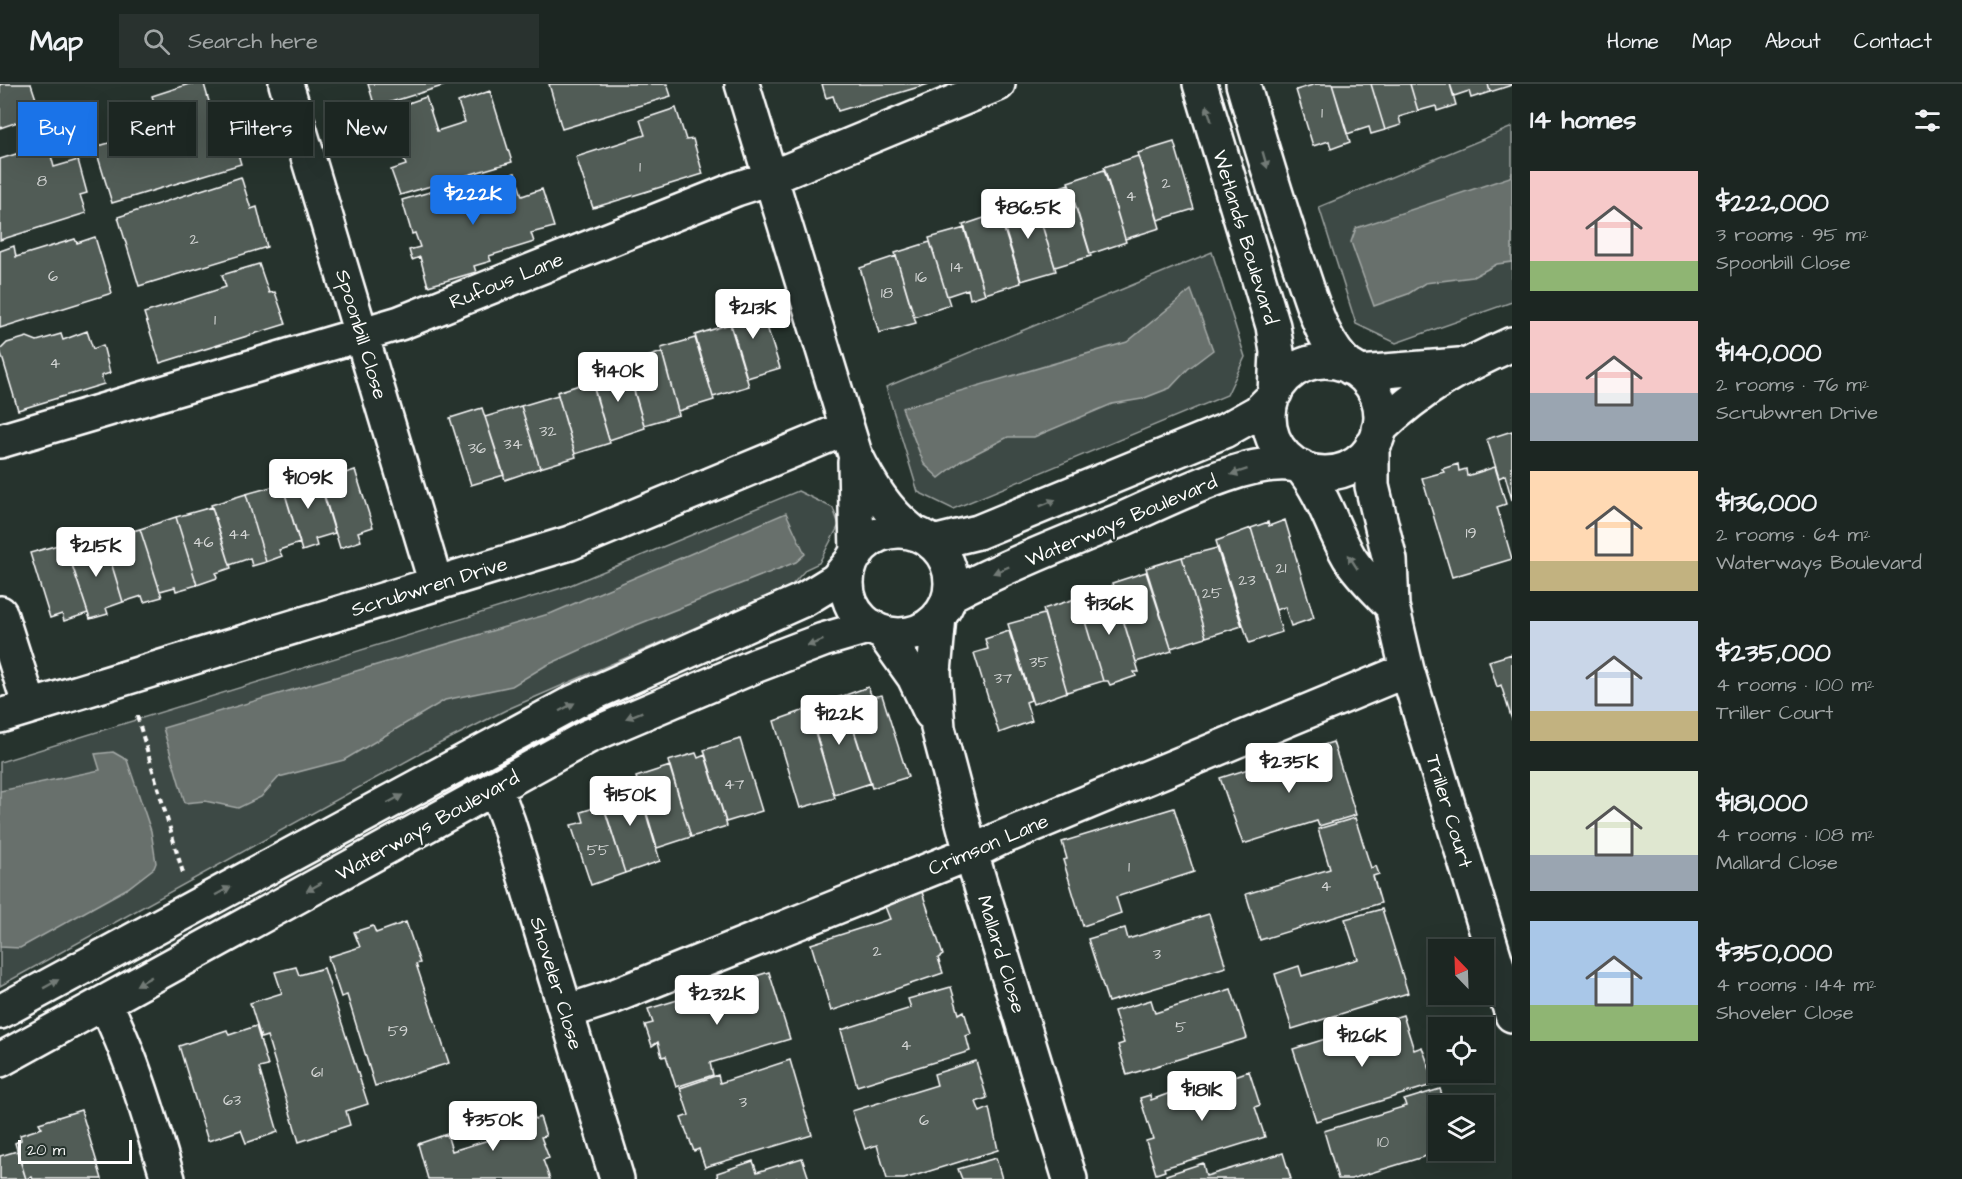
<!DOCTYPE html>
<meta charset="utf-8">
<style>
:root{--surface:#1c2622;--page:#29322f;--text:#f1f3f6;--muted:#a0a5a5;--line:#3a4340;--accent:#1a73e8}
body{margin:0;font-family:"Architects Daughter",sans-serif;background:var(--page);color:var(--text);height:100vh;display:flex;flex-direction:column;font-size:22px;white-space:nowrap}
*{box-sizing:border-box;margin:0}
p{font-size:20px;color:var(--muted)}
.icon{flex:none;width:33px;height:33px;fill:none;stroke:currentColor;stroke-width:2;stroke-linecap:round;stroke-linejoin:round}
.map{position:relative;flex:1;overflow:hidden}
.drawer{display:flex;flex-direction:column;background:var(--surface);width:450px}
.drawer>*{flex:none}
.guide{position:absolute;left:18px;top:18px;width:570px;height:54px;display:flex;gap:12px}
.needle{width:39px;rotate:337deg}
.controls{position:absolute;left:1428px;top:855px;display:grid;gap:12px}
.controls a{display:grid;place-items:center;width:66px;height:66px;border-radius:0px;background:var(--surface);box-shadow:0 6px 24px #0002,0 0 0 2px var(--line);font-size:30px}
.scale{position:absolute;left:18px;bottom:15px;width:114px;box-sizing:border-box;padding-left:6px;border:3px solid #fff;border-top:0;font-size:16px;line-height:21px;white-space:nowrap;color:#fff;-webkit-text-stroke:4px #26332d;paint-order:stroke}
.price{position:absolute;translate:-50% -51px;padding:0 14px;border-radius:6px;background:#fff;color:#222;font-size:20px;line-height:39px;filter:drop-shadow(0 2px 3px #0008)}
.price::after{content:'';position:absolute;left:50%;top:36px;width:18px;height:14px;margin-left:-9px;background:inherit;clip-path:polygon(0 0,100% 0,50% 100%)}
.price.on{background:var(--accent);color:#fff}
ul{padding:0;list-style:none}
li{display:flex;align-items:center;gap:18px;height:150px;padding:0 18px}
li span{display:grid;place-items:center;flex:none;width:168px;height:120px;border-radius:0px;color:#555}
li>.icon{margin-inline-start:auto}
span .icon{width:72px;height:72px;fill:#fffc;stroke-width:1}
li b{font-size:26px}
h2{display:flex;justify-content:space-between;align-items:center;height:72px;padding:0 18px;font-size:26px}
.pill{padding:0 21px;border-radius:0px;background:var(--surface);box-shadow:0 6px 24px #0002,0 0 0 2px var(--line);font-size:21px;line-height:54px}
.pill.on{background:var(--accent);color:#fff}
header{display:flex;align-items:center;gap:36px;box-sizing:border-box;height:84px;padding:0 30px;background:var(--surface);border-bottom:2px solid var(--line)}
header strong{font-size:28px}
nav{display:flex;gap:33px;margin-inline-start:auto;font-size:21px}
.search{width:420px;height:54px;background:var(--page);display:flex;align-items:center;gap:15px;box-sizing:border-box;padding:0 21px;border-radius:0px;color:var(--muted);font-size:22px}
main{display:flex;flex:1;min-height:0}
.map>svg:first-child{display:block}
.green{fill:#3e4944;stroke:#9ea4a2;stroke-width:1.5}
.water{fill:#67706c;stroke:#a4a9a7;stroke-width:1.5}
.building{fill:#515c57;stroke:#fff;stroke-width:1.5}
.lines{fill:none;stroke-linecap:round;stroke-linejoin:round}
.minor-casing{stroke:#fff;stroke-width:38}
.path{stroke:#fff;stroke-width:4;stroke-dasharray:6 4.5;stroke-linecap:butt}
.minor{stroke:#26332d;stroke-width:33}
.oneway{fill:#727a76}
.labels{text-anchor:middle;stroke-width:4.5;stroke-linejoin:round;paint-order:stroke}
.number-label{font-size:16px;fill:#d4d6d5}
.street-label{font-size:20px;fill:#fff;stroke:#26332d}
</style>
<header>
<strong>Map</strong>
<div class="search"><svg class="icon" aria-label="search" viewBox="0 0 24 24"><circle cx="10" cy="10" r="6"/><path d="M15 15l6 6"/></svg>Search here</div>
<nav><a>Home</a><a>Map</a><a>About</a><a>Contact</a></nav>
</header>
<main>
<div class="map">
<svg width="1512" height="1095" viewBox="0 0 1512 1095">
<rect width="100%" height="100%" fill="#26332d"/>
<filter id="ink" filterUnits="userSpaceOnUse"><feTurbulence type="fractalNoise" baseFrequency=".0167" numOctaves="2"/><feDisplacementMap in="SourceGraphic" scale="12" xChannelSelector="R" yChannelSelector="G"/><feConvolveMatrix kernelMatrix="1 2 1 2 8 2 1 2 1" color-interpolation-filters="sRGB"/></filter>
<g filter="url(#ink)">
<!-- green -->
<path class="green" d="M1512 43V218L1396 259 1356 240 1319 123Z
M1212 168 1245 273 1227 311 953 425 918 408 886 303Z
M798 407 833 424 839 441 819 479 806 485 791 502 508 625 425 667 0 902V678L568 502Z"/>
<!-- water -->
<path class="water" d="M1512 88V178L1497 180 1473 193 1425 199 1408 210 1374 222 1351 158 1356 144 1510 93Z
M1191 206 1213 266 1188 285 1170 304 1142 315 1112 320 1034 353H1008L961 377 939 394 924 380 902 324 1127 258Z
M786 429 805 470 796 478 629 544 545 582 512 602 445 616 344 676 279 693 261 713 238 724 205 717 185 719 163 644 552 529Z
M113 668 127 676 151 747 156 779 154 784 128 804 20 864 0 863V707L100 686 95 670Z"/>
<!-- building -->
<path class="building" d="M0 0H31L41 30 0 44Z
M189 0H204L212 28 224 24 241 80 112 119 95 63 144 49 138 33 157 27 152 12Z
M368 0H449L375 23Z
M549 0H667L671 12 562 45Z
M822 0H929L838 27 833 12 826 14Z
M1316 0H1332L1350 58 1331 65 1329 57 1313 62 1296 6Z
M1332 0H1371L1385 46 1371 50 1369 43 1347 50Z
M1371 0H1410L1418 27 1399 33 1401 41 1385 46Z
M1410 0H1450L1456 21 1437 27 1436 22 1418 27Z
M1450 0H1488L1490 8 1471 14 1469 7 1454 12Z
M1488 0H1512V1L1490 8Z
M490 7 512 78 400 111 391 86 406 81 388 26 426 13 437 47 465 38 458 18Z
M676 24 686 56 693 55 703 90 593 124 576 73 645 51 640 36Z
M1174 58 1194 125 1158 136 1138 69Z
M48 60 54 83 78 76 87 109 80 111 86 129 0 156V75Z
M1138 72 1160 144 1125 155 1104 83Z
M1104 86 1126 158 1090 170 1068 98Z
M515 89 522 112 542 105 554 143 531 149 534 158 489 172 491 177 474 182 476 188 428 202 420 173 412 176 409 166 420 163 415 149 412 150 402 116 437 106 439 112Z
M241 93 251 125 257 123 267 163 139 202 118 133Z
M1069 100 1091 172 1055 183 1033 112Z
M1034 115 1056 187 1021 197 999 126Z
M999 129 1021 199 985 210 963 141Z
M965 144 985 210 970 215 968 205 947 212 929 154Z
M95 153 112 209 0 244V167L14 162 16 173 75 155 77 159Z
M930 158 950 221 914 233 895 169Z
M896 172 916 239 879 249 860 184Z
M259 180 269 209 275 208 286 240 160 279 144 229 226 203 222 191Z
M759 217 780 284 747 294 727 227Z
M730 240 749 302 713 313 695 251Z
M87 247 93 265 103 261 110 289 101 292 104 300 18 326 0 266 7 259 27 253 37 257 61 250 63 256Z
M695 254 714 316 678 327 661 264Z
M662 268 679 331 644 341 626 280Z
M627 282 645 344 609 356 591 295Z
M592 297 610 359 575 370 557 308Z
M558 311 576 373 540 384 521 322Z
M521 322 540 384 505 396 485 333Z
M482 324 504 391 471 401 450 334Z
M1512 347V416L1505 391 1499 394 1487 355Z
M1458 380 1459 387 1466 385 1467 392 1495 383 1506 420 1497 423 1512 475 1452 493 1422 394 1444 388 1442 385Z
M355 386 373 443 358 448 361 457 340 464 320 397Z
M317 389 335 449 315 455 317 462 302 467 282 400Z
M282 400 300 459 279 466 282 472 266 478 246 410Z
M246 410 266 478 252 482 250 474 230 481 211 421Z
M212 423 231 484 216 489 217 494 197 501 176 433Z
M176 433 197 501 176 507 175 503 160 507 140 445Z
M1285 436 1314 534 1291 542 1285 523 1276 526 1251 444 1268 438 1269 442Z
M1251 444 1282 548 1249 559 1216 457Z
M140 445 162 513 144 518 142 512 123 518 104 455Z
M104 455 123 518 106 524 108 530 90 535 67 466Z
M65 459 88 529 64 537 62 530 50 534 30 469Z
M1217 464 1242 542 1206 553 1182 473Z
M1182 473 1206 553 1171 564 1146 484Z
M1146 488 1172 567 1136 578 1112 499Z
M1113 503 1139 588H1134L1136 592 1110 601 1108 597H1103L1078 514Z
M1078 514 1103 597 1067 608 1043 525Z
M1044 530 1067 608 1033 620 1008 540Z
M1009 547 1031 616 1026 618 1032 637 999 649 974 569 988 565 985 555Z
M1512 570V636L1501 601 1497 603 1489 577Z
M868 603 872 613 882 611 908 693 872 704 843 612Z
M843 612 871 699 834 711 808 622Z
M808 625 835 714 800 724 774 637Z
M740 655 762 727 726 738 704 666Z
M1333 658 1356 731 1319 742 1317 737 1243 760 1220 694Z
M696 669 698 674 705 671 727 742 691 753 668 677Z
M670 682 691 753 657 764 636 693Z
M637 699 660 777 625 789 600 710 624 700 625 703Z
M603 721 625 789 591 801 571 741 584 738 581 728Z
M1174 724 1194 788 1116 813 1121 829 1083 842 1063 776 1067 775 1062 758Z
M1355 734 1371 784 1376 782 1379 790 1373 792 1381 819 1260 856 1246 810 1330 785 1318 745Z
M921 805 943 871 938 874 943 889 831 927 811 860 890 835 884 820Z
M1382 825 1408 909 1292 945 1275 890 1299 882 1302 892 1358 875 1345 835Z
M1209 830 1226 883 1108 918 1088 855 1125 844 1128 855Z
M406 838 420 879 416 880 449 979 375 1002 347 911 341 913 328 873 360 863 354 848 373 842 376 849Z
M296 883 299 891 324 884 368 1020 346 1027 350 1041 299 1058 267 952 261 954 250 919 282 909 275 888Z
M769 888 790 955 710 979 713 991 676 1003 666 972 662 973 658 958 652 962 645 941 653 939 648 925Z
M951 903 959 930 964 927 971 950 966 952 970 967 857 1002 841 946 911 924 908 915Z
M1231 905 1247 954 1127 991 1118 961 1124 959 1114 927 1151 916 1155 929Z
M1403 931 1414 966 1422 963 1435 1000 1316 1037 1293 965Z
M256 942 268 982 259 984 278 1048 246 1059 241 1046 208 1057 179 962 227 946 229 951Z
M790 976 812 1051 705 1083 699 1065 694 1067 681 1034 689 1031 680 1004 718 991 720 999Z
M976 977 987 1014 976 1018 980 1028 989 1024 998 1066 904 1095H887L877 1061 865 1065 852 1027 937 1001 934 990Z
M1249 987 1260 1021 1255 1023 1265 1053 1164 1084 1165 1087 1156 1090 1146 1057 1153 1055 1140 1014 1150 1011 1151 1016 1181 1005 1186 1017 1223 1005 1221 997Z
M1440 1005 1446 1022H1438V1066H1446L1351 1095H1338L1324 1047 1406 1022 1404 1016Z
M530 1020 535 1035 540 1033 546 1052 541 1053 549 1074 543 1076 550 1095H428L418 1060 447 1050 452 1067 492 1055 486 1036Z
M81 1026 102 1095H33L32 1093 26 1095 15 1059 21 1056 20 1051 42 1044 39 1039Z
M17 1067 26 1095H0V1072Z
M1283 1069 1291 1095H1167L1166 1091 1203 1079 1206 1092Z
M802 1074 809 1095H718L717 1089 753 1077 757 1088Z
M996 1074 1002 1095H962L958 1085Z"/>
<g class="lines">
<!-- minor casing -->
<g class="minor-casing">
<path id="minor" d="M286 0 436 500
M742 0 855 370C870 401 887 428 914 449
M1200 0 1273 242 1277 268 1275 309
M1243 0C1261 62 1279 123 1300 183 1312 217 1322 261 1351 284
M1269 333a56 56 0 1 1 112 0a56 56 0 1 1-112 0Z
M1360 289 1459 281
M1379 345C1421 305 1459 283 1512 260
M0 357 400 239 736 105 770 94 998 0
M1372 362V402L1390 476 1392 522 1407 586 1512 931
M855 378 857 470
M1301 383C1325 412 1331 442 1349 473 1360 491 1377 506 1392 522
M847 499a52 52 0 1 1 104 0a52 52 0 1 1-104 0Z
M933 459 978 448 1224 347 1258 328 1272 314
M950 511C1006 482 1064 459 1123 435 1167 416 1249 372 1296 381
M0 529 30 623
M939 532 934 588 938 644 971 769 1070 1095
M882 548 914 593 931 629
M0 632 570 459 847 344
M495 703 508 738 617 1095
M105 919C133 975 150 1035 168 1095
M0 928 574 618 805 515 836 496 851 478
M566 928 612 913 971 769 999 755 1407 586
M0 976 587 653 757 581 823 556 871 542"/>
</g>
<!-- path -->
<path class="path" d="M137 632 183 789"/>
<!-- minor -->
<use href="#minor" class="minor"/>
</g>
<!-- one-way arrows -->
<defs><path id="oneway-solid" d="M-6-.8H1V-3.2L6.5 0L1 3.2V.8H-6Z" transform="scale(1.5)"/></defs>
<g class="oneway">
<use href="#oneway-solid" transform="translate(1209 29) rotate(-106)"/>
<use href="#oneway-solid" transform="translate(1265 76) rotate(74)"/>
<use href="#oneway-solid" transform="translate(1239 388) rotate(162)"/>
<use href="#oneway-solid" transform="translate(1048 419) rotate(-22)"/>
<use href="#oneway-solid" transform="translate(1353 478) rotate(-123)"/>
<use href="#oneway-solid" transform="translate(1001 486) rotate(157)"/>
<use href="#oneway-solid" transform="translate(815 559) rotate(160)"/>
<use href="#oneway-solid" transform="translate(567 623) rotate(-28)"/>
<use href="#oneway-solid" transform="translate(634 631) rotate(158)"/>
<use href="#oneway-solid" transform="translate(395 715) rotate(-28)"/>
<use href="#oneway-solid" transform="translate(314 803) rotate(151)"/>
<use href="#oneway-solid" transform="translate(223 807) rotate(-28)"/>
<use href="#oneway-solid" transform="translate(144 897) rotate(151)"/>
<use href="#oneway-solid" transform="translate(51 900) rotate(-29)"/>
</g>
</g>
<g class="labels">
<!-- number labels -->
<g class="number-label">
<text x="1322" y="34">1</text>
<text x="640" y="88">1</text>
<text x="42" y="102">8</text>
<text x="1166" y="104">2</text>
<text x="1131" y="117">4</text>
<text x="194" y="160">2</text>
<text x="957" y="188">14</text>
<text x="53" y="197">6</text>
<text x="921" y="198">16</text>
<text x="887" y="214">18</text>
<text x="215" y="241">1</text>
<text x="55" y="284">4</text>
<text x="548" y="352">32</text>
<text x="513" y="365">34</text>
<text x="477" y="369">36</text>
<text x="1471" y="454">19</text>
<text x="239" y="455">44</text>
<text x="203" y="463">46</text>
<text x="1281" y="489">21</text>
<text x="1247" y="501">23</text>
<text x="1212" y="514">25</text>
<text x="1039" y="583">35</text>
<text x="1003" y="599">37</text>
<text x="734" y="705">47</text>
<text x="598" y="771">55</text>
<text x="1129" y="788">1</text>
<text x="1326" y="807">4</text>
<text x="877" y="872">2</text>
<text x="1157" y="875">3</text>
<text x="1181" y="948">5</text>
<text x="398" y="952">59</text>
<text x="906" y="966">4</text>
<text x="317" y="993">61</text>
<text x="232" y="1021">63</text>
<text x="743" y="1023">3</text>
<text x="924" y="1041">6</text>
<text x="1383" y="1063">10</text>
</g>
<!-- street labels -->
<g class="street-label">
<text transform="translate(1246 153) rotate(73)" y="7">Wetlands Boulevard</text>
<text transform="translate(506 196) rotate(-22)" y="7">Rufous Lane</text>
<text transform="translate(362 250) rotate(73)" y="7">Spoonbill Close</text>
<text transform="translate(1121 436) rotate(-23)" y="7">Waterways Boulevard</text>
<text transform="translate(429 502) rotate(-17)" y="7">Scrubwren Drive</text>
<text transform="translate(1450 727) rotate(73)" y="7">Triller Court</text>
<text transform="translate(427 741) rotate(-29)" y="7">Waterways Boulevard</text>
<text transform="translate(988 760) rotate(-23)" y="7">Crimson Lane</text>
<text transform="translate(1002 870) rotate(73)" y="7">Mallard Close</text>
<text transform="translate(557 899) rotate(73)" y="7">Shoveler Close</text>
</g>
</g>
</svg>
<div class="controls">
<a><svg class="needle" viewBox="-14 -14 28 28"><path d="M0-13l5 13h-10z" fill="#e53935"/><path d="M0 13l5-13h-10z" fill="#a0a5a5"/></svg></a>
<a><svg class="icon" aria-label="locate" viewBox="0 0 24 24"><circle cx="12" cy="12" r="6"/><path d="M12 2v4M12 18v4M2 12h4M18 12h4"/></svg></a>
<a><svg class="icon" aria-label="layers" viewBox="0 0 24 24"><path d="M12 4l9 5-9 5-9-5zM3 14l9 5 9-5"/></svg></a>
</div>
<div class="scale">20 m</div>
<b class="price on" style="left:473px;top:142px">$222K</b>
<b class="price" style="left:1028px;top:156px">$86.5K</b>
<b class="price" style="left:753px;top:256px">$213K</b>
<b class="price" style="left:618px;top:319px">$140K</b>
<b class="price" style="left:308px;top:426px">$109K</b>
<b class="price" style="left:96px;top:494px">$215K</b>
<b class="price" style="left:1109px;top:552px">$136K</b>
<b class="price" style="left:839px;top:662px">$122K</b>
<b class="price" style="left:1289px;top:710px">$235K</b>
<b class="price" style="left:630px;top:743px">$150K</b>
<b class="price" style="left:717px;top:942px">$232K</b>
<b class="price" style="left:1362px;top:984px">$126K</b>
<b class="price" style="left:1202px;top:1038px">$181K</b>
<b class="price" style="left:493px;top:1068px">$350K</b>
<div class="guide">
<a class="pill on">Buy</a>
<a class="pill">Rent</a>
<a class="pill">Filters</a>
<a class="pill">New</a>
</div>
</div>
<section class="drawer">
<h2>14 homes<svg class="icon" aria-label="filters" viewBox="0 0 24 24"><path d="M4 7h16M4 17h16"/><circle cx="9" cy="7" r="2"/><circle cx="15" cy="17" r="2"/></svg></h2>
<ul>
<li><span style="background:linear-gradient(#f6c9c9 75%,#8fb573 0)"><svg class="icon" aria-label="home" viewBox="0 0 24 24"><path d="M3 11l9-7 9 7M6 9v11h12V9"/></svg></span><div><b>$222,000</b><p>3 rooms · 95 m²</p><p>Spoonbill Close</p></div></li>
<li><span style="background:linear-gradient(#f6c9c9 60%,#9aa5b1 0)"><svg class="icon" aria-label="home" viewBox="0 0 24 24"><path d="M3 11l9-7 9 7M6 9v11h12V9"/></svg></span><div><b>$140,000</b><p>2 rooms · 76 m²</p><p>Scrubwren Drive</p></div></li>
<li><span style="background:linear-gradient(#ffd9b3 75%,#c2b280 0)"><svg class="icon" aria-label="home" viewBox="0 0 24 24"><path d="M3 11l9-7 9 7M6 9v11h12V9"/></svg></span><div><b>$136,000</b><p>2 rooms · 64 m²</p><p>Waterways Boulevard</p></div></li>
<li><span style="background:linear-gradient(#c9d6e8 75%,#c2b280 0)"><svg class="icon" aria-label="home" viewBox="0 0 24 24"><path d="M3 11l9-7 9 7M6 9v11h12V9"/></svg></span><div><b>$235,000</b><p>4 rooms · 100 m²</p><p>Triller Court</p></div></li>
<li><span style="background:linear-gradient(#dfe7d0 70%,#9aa5b1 0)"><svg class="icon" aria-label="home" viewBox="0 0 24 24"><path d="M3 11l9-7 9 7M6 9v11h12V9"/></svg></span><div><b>$181,000</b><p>4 rooms · 108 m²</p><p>Mallard Close</p></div></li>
<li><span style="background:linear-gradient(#a9c7e8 70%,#8fb573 0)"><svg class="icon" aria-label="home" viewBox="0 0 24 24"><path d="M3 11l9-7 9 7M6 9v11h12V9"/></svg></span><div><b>$350,000</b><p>4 rooms · 144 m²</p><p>Shoveler Close</p></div></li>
</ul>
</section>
</main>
